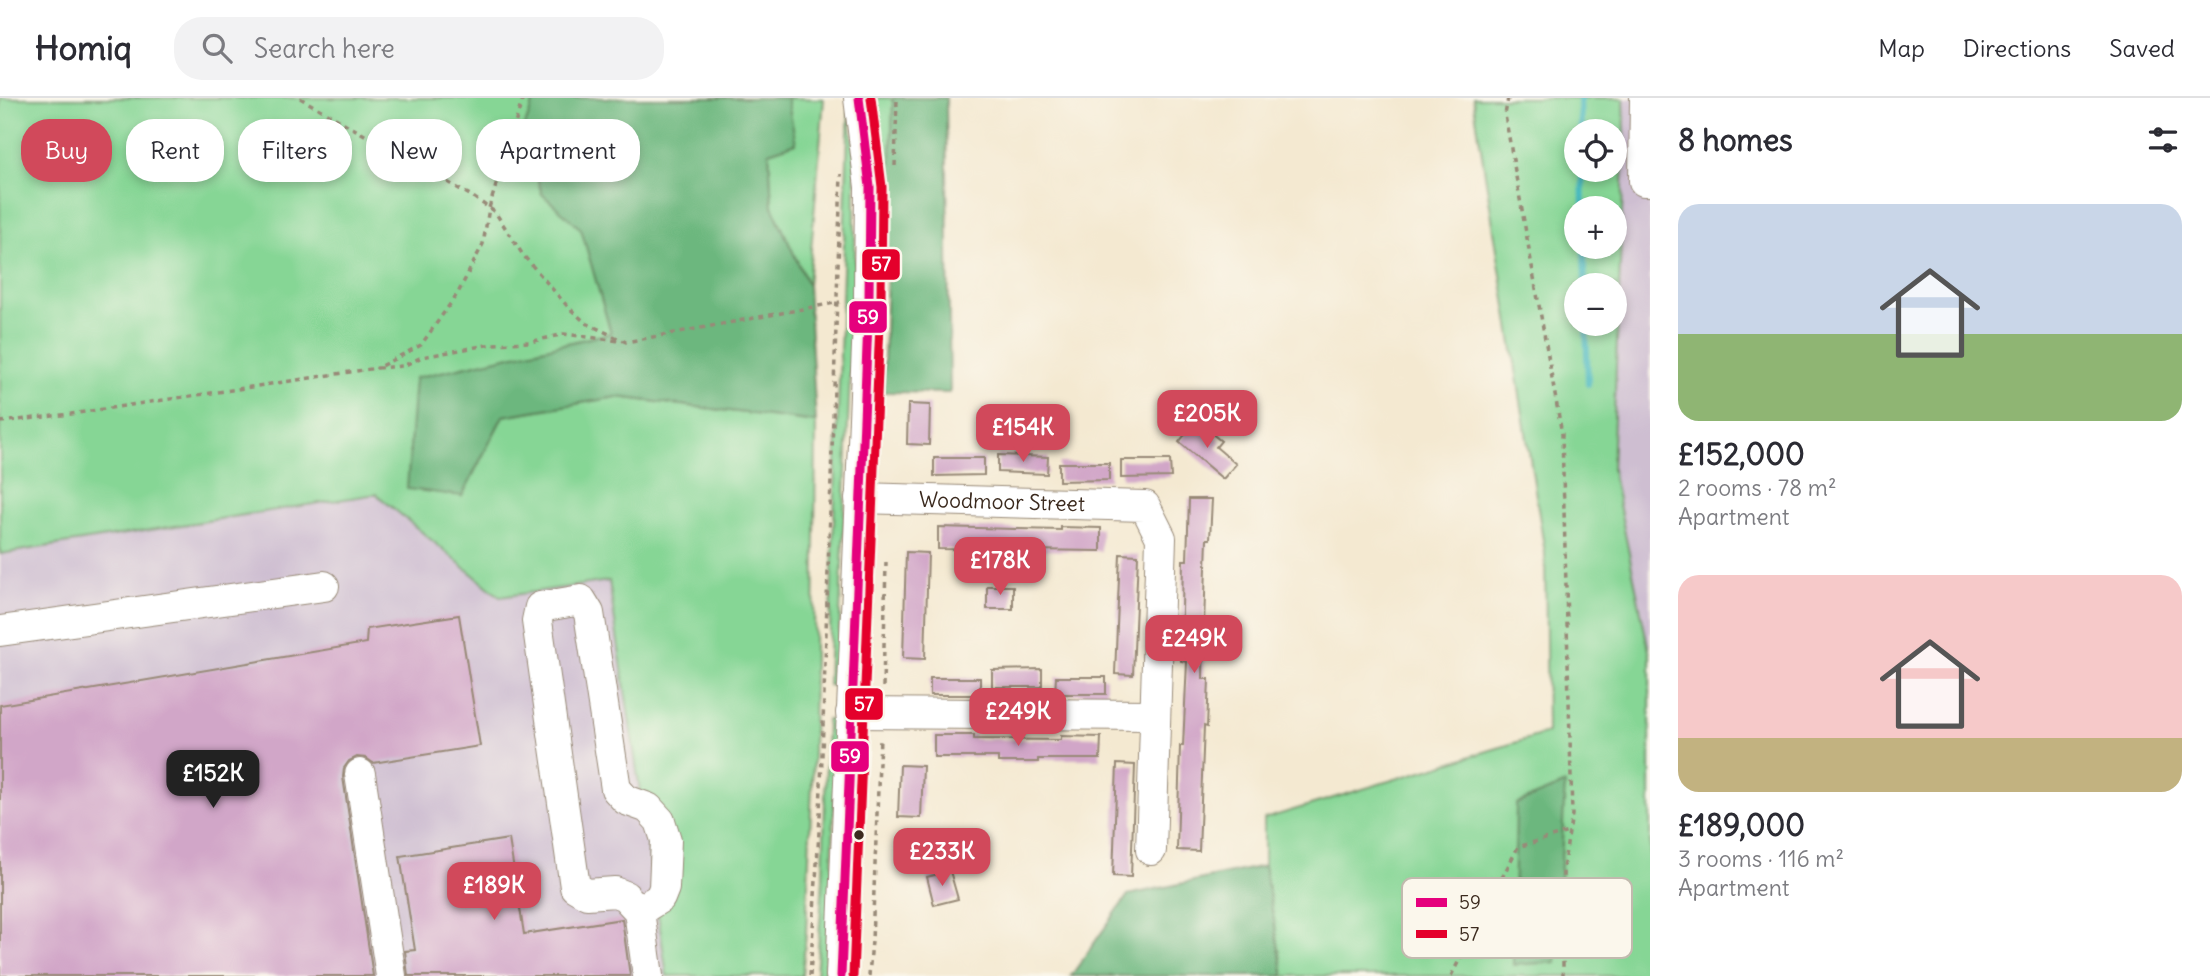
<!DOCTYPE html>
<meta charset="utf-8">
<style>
:root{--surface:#fff;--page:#f2f2f3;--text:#2b2b33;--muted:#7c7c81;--line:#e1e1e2;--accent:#d1495b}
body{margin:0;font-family:Delius,sans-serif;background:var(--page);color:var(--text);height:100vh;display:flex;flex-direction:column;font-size:26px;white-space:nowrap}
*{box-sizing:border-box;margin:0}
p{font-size:23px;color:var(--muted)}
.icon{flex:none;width:38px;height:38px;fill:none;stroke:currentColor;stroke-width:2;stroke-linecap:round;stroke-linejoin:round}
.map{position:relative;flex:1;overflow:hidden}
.sheet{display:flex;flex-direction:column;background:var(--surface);width:560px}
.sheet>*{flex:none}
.top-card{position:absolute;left:21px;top:21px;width:665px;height:63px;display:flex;gap:14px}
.controls{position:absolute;left:1564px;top:21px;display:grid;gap:14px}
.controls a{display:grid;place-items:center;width:63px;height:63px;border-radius:50%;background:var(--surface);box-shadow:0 4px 10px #0003;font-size:35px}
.price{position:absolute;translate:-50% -60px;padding:0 16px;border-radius:14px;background:var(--accent);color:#fff;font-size:23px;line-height:46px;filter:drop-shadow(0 2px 4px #0008)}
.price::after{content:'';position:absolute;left:50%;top:42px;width:21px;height:16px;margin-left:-10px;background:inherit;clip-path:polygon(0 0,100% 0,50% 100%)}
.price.selected{background:#222;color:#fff}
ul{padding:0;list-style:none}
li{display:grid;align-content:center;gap:14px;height:371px;padding:0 28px}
li span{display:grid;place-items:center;height:217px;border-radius:21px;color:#555}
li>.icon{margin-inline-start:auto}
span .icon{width:126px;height:126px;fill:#fffc;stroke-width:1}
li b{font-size:30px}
h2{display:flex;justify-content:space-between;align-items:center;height:84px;padding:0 28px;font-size:30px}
.pill{padding:0 24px;border-radius:28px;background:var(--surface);box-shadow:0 4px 10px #0003;font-size:24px;line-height:63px}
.pill.selected{background:var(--accent);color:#fff}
header{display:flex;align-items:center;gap:42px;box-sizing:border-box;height:98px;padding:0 35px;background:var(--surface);border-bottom:2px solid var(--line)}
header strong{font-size:33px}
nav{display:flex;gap:38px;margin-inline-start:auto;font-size:24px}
.search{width:490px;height:63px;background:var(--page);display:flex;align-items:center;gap:18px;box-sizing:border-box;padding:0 24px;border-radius:28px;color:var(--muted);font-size:26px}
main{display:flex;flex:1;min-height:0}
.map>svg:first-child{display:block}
.industrial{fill:#cebed1}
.green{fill:#86d695;stroke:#60805a;stroke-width:2;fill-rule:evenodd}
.forest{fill:#6cb77e;stroke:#54704e;stroke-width:2}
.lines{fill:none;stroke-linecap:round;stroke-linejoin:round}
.stream{stroke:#4ab9c0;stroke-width:6}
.building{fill:#d1a6c8}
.minor-casing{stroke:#988a78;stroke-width:32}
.path{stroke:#988a78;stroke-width:3.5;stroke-dasharray:5 5;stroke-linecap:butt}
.minor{stroke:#fff;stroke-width:30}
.bus-1-casing{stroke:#fbf7ec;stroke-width:14}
.bus-2-casing{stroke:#fbf7ec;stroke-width:14}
.bus-1{stroke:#e5007d;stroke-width:9}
.bus-2{stroke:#e4002b;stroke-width:9}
.bus-dot{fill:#3b2a1e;stroke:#fbf7ec;stroke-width:2.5}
.labels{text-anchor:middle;stroke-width:5;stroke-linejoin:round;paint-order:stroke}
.street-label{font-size:21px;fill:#3b2a1e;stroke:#fbf7ec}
.key{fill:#fbf7ec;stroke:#c1baae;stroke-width:2}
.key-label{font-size:19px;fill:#3b2a1e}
.line-badge{stroke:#fbf7ec;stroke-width:2.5}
.badge-label{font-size:19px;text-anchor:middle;font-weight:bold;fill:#fff}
</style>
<header>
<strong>Homiq</strong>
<div class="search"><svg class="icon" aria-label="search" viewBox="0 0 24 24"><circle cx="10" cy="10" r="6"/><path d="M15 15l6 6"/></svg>Search here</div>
<nav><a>Map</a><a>Directions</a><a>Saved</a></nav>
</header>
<main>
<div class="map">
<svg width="1650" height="878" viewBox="0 0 1650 878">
<rect width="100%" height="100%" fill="#fbf7ec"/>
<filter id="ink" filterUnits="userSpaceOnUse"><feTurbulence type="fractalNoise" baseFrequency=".0143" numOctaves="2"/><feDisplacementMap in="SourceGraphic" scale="14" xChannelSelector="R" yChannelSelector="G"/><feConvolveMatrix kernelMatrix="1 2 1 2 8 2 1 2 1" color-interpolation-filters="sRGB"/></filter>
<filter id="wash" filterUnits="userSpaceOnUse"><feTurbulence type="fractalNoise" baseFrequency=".00686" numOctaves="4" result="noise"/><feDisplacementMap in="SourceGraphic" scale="28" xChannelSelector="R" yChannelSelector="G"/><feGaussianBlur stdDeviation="1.57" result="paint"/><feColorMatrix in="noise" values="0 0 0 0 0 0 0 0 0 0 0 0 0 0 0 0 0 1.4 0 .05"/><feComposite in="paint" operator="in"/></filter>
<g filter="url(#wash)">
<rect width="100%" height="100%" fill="#f4e9d1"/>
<!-- industrial -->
<path class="industrial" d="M1609 0H1650V558L1612 372 1615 33Z
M376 396 500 499 609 482 667 878H0V456Z"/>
<!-- green -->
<path class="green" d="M0 0H535L523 33 542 96 581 130 611 235 415 280 462 398 503 318 617 299 816 324 813 661 806 835 802 878H667L609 483 500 499 376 396 0 456Z
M787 0 824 1 808 187 772 108 769 54 795 45Z
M872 0H890L894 4 888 152 884 148Z
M1473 0H1624L1625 36 1612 372 1650 558V878H1284L1264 768V721L1547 635 1545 455ZM1577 33H1615V72H1577ZM1577 110H1615V149H1577ZM1577 187H1615V226H1577Z
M849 7 855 64V159L837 588 828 587Z
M837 621 832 777 824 878H816L823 782 827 622Z"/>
<!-- forest -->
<path class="forest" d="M535 0H787L796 45 769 54 772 108 808 187 816 324 617 299 503 318 462 398 407 391 415 280 611 235 581 131 542 96 523 33Z
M893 0H946L950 295 883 294Z
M1565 686 1556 864 1513 867 1516 706Z
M1264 768 1284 878H1071L1128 797Z"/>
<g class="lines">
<!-- stream -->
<path class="stream" d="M1580 0 1581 33
M1582 72 1583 110
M1584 149 1585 187
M1586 226 1588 286"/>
</g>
<g id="blocks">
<!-- building -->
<path class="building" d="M908 306 930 307 929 347 907 346Z
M1196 323 1221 343 1216 349 1236 366 1223 381 1179 344Z
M998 357 1048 359 1047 376 998 374Z
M934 360H984V377L934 378Z
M1121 362H1170L1171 379 1121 380Z
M1059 365H1109V382L1059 383Z
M1189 401H1212L1210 441H1207L1204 525 1203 581H1209L1207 629 1204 628 1199 753 1177 752 1180 648H1183L1187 564 1181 563 1183 462H1187Z
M938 429 1061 432V429L1101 430V453L938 451Z
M906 454 928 455 925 561 903 560Z
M1120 456 1138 457 1133 577 1115 576Z
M987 488H1013V511H987Z
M459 517 480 648 373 665 366 660 357 659 349 663 344 670 343 679 373 878H0V607L366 545 367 531Z
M1042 571V589H992V572Z
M1056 579H1106V596H1055Z
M930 580H980V597H930Z
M934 637H974V641L1061 642V638L1101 639 1100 661H1038V664H998V659H934Z
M1117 666 1135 667 1131 779 1113 778Z
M900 667 923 668 921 720 898 719Z
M509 741 524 836 622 821 630 878H408L405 853 415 852 400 758Z
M950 773 958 801 934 807 927 779Z"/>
</g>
</g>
<g filter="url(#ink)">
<use href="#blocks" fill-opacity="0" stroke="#988a78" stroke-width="2"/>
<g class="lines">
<!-- minor casing -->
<g class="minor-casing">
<g id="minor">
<path d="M1645 0 1644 83H1650"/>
<path id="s1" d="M860 400 1145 408 1161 440 1151 752"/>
<path d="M0 533 324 488"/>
<path d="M851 615 1154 617"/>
<path d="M360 676 391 878"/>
<path d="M639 813 660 800 664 790 666 742 660 723 648 710 626 702 616 691 589 515 581 502 540 509 537 523 575 789 587 796 615 794 625 798 639 813 648 878"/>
<path d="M841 878 869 200 870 89 859 0"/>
</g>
</g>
<!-- path -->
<path class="path" d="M300 0 470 97 495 114 523 157 568 209 586 225 626 244 840 204
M523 0 489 110 483 146 458 195 421 247 377 270 403 268 422 259 492 246 530 244 564 236 620 243
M1508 0 1505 17 1562 336 1572 717 1563 770V878
M895 68 897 0
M0 324 71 316 377 270
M883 589 886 464
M810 878 820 718 841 76
M869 878 872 843 880 639
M1451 878 1518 749 1568 734"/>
<!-- minor -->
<use href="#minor" class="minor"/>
<!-- bus-1 casing -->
<g class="bus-1-casing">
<path id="bus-1" d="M841 878 869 200 870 89 859 0"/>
</g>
<!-- bus-2 casing -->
<g class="bus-2-casing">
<path id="bus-2" d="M853 878 881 200 882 89 871 0"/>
</g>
<!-- bus-1 -->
<use href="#bus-1" class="bus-1"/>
<!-- bus-2 -->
<use href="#bus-2" class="bus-2"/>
</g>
</g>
<!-- markers -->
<circle class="bus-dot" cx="859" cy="737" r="6"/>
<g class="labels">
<!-- street labels -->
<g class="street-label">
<text dy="7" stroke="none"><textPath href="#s1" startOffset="142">Woodmoor Street</textPath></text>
</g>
</g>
<!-- legend -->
<rect x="1402" y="780" width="230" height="80" rx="10" class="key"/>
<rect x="1416" y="800" width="31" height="9" fill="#e5007d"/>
<rect x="1416" y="832" width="31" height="8" fill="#e4002b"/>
<g class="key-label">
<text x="1459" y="811">59</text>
<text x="1459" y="843">57</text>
</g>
<g class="line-badge">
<rect x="861" y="150" width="40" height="33" rx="7" fill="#e4002b"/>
<rect x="848" y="202" width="40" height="34" rx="7" fill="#e5007d"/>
<rect x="844" y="589" width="40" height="34" rx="7" fill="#e4002b"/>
<rect x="830" y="642" width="40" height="33" rx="7" fill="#e5007d"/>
</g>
<g class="badge-label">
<text x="881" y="173">57</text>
<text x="868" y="226">59</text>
<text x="864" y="613">57</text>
<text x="850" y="665">59</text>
</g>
</svg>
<div class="controls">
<a><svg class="icon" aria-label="locate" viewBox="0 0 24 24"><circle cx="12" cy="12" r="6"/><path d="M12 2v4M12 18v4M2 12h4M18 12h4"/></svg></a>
<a>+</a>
<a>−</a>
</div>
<b class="price" style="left:1207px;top:352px">£205K</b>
<b class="price" style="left:1023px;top:366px">£154K</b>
<b class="price" style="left:1000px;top:499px">£178K</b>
<b class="price" style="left:1194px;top:577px">£249K</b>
<b class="price" style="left:1018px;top:650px">£249K</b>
<b class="price selected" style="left:213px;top:712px">£152K</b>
<b class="price" style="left:942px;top:790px">£233K</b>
<b class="price" style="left:494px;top:824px">£189K</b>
<div class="top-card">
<a class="pill selected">Buy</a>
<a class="pill">Rent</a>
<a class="pill">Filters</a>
<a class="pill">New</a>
<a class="pill">Apartment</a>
</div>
</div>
<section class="sheet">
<h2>8 homes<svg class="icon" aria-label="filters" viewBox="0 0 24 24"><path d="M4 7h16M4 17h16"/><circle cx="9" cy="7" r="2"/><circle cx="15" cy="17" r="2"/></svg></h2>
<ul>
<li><span style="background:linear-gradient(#c9d6e8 60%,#8fb573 0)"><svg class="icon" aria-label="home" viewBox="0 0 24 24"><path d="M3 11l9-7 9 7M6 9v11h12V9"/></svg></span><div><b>£152,000</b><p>2 rooms · 78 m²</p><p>Apartment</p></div></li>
<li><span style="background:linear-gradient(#f6c9c9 75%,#c2b280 0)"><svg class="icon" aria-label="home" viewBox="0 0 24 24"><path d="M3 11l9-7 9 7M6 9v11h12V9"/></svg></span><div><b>£189,000</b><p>3 rooms · 116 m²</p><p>Apartment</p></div></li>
</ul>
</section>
</main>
